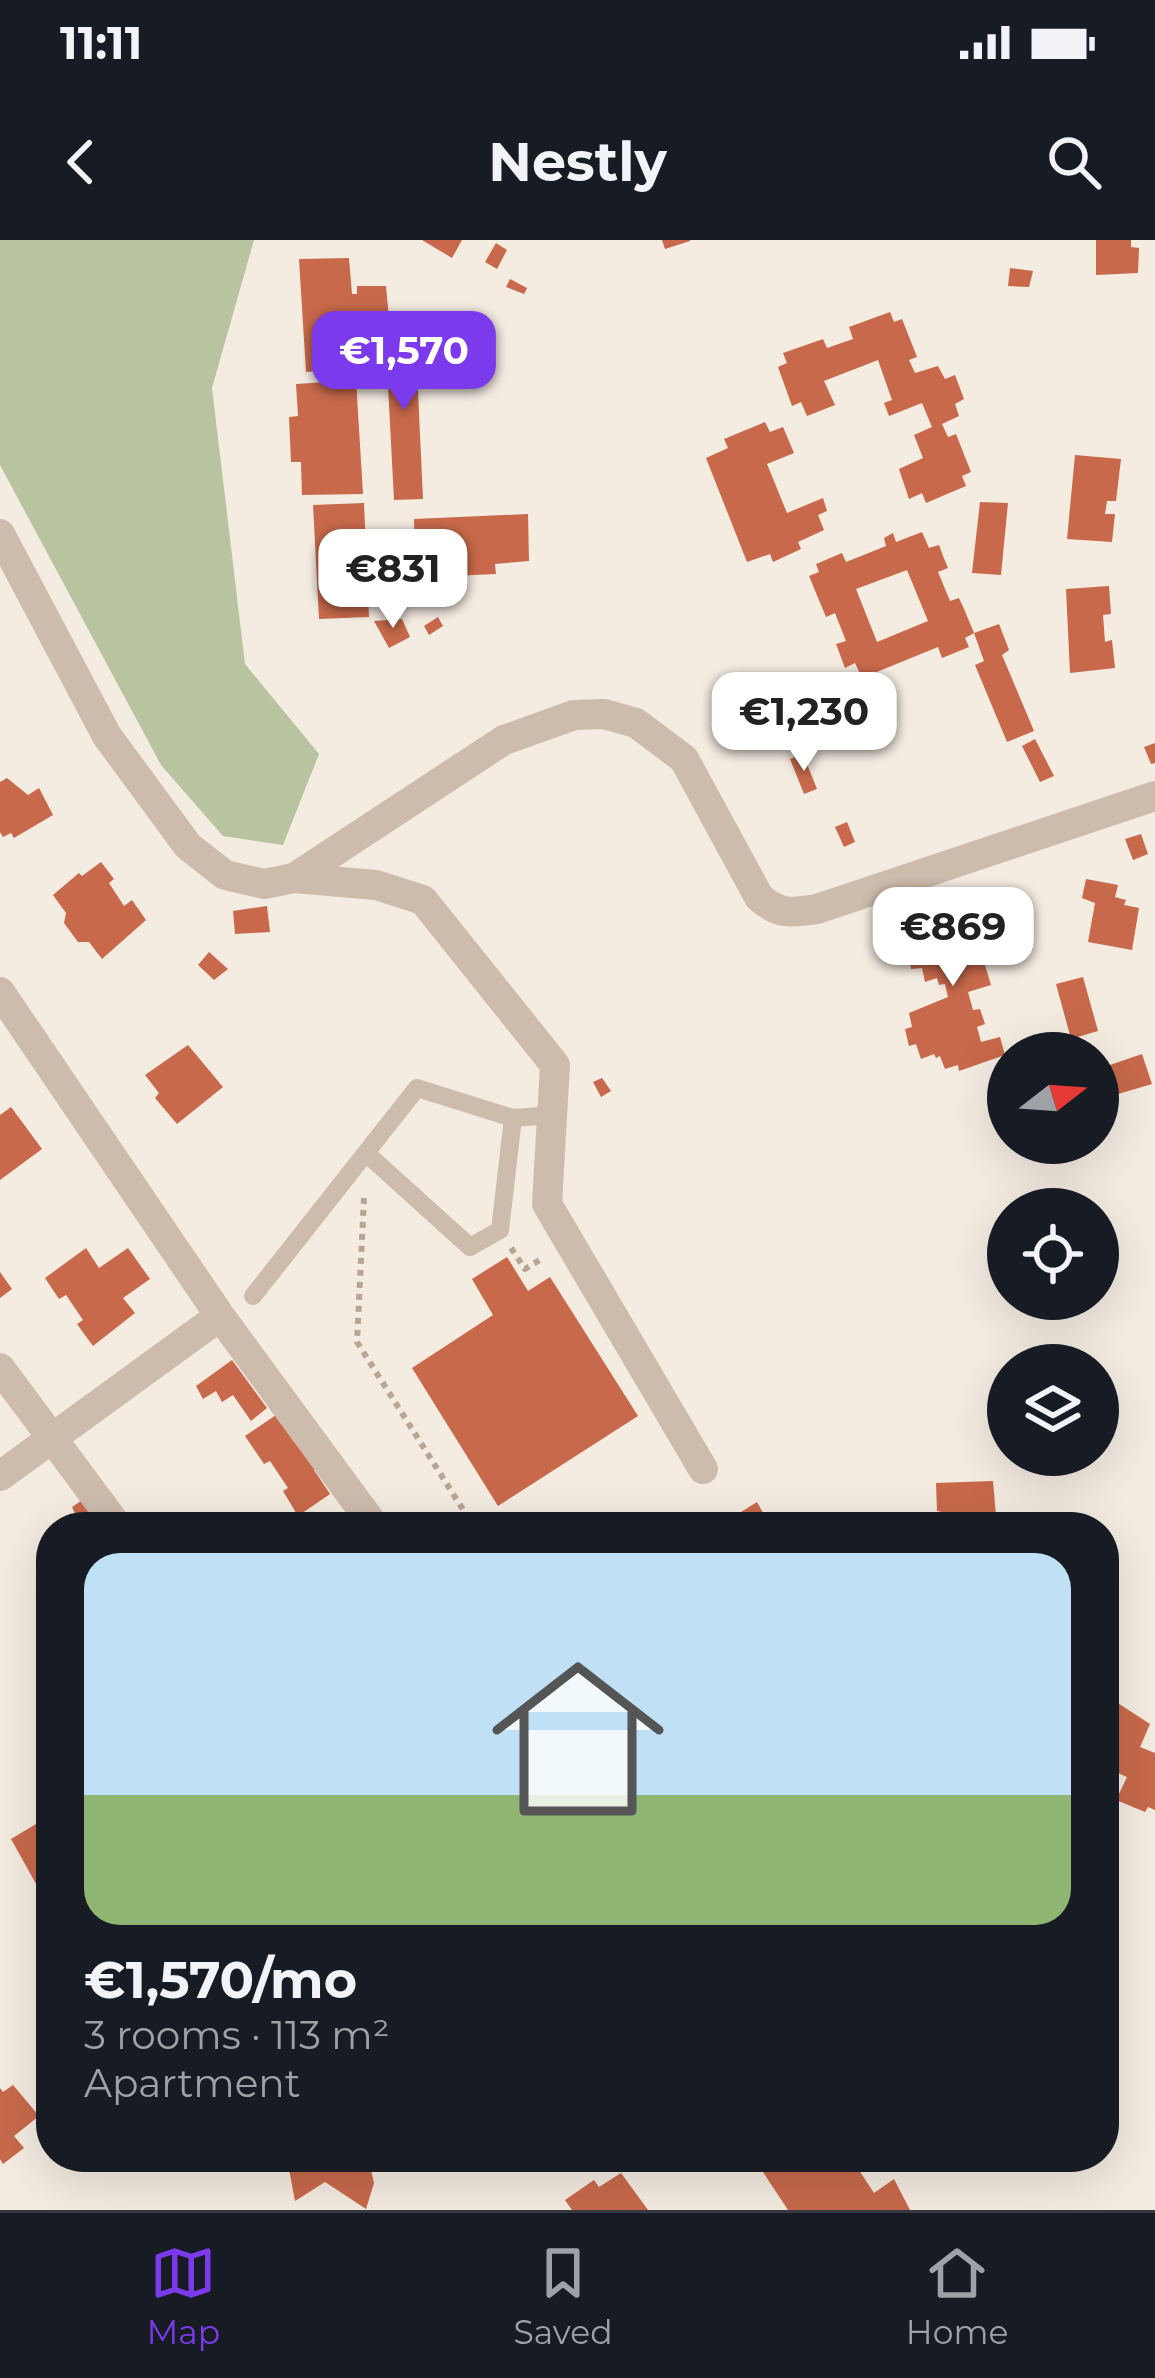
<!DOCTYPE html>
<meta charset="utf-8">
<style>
:root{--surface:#171b24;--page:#242831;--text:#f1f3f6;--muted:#9ea1a6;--line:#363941;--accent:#7c3aed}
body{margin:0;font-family:Montserrat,sans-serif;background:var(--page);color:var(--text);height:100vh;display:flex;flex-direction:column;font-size:45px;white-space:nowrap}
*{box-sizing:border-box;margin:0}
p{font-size:39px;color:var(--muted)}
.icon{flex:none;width:66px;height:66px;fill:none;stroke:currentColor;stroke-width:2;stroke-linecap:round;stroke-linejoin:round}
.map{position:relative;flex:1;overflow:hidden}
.panel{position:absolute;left:36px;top:1272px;width:1083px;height:660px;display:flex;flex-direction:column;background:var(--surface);border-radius:48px;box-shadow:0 12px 48px #0002}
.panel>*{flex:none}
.needle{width:78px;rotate:73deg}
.tools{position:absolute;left:987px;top:792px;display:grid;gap:24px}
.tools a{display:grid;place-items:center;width:132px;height:132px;border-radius:50%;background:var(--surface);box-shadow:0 12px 48px #0002;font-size:60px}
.price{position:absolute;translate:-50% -102px;padding:0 27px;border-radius:24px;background:#fff;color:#222;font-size:39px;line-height:78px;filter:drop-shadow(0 3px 6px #0008)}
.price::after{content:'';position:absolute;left:50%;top:72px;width:36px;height:27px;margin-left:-18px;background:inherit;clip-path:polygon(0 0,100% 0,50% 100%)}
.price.current{background:var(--accent);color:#fff}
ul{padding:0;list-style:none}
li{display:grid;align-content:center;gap:24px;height:636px;padding:0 48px}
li+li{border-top:3px solid var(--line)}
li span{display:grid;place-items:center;height:372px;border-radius:36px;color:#555}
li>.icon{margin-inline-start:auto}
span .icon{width:216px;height:216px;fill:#fffc;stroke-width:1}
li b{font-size:51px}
.status{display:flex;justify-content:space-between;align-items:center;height:84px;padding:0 60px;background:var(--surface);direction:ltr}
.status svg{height:33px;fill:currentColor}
header{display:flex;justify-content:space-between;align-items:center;height:156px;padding:0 48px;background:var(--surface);font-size:54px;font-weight:700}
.menu{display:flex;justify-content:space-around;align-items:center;height:168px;border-top:3px solid var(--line);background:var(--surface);font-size:33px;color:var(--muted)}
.menu a{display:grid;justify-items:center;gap:6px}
.menu .current{color:var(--accent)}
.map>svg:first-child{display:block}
.green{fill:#b8c4a0}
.building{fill:#c8694b;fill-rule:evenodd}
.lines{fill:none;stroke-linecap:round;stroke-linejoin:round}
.path{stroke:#b9a596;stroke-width:6;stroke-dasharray:6 6;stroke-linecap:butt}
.lane{stroke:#cdbbac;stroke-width:18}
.street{stroke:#cdbbac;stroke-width:30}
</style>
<div class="status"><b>11:11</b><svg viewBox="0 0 49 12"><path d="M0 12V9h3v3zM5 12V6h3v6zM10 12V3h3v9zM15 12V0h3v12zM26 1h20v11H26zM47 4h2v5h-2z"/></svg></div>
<header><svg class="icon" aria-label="back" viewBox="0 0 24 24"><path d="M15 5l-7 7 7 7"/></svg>Nestly<svg class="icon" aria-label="search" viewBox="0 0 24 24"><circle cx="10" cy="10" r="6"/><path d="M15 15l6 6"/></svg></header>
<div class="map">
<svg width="1155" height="1970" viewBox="0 0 1155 1970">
<rect width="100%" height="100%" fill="#f4ebe1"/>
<!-- green -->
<path class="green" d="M0 0H254L212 148 245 424 319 514 283 605 223 596 161 525 0 225Z"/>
<!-- building -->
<path class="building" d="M422 0H462L452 18Z
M662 0H690V1L665 9Z
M1096 0H1131V7L1139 8 1138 33 1096 35Z
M496 3 507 10 497 29 485 22Z
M349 18 352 54H357V46H386L389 78H353L357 129 306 132 299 19Z
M1010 28 1033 31 1029 47 1008 46Z
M510 39 527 48 524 54 506 47Z
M890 72 894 82 902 79 917 117 909 120 915 133 938 126 945 139 955 135 964 159 955 164 959 176 942 184 948 197 956 194 967 222 971 232 962 236 966 246 926 263 922 253 909 259 899 229 923 218 914 195 932 187 922 163 889 176 884 163 892 160 878 120 824 141 835 165 807 176 801 162 792 166 778 127 787 123 783 113 823 99 827 108 853 99 849 87Z
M415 87 423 259 394 260 385 88Z
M356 140 363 254 302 255 301 222H291L289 177 298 176 296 144Z
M765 182 770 192 783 187 794 213 767 224 787 273 823 258 827 271 818 275 824 290 798 302 801 309 773 322 770 314 747 322 706 218 728 208 724 199Z
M1075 215 1121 219 1116 261H1107L1105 274H1115L1112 302 1067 299Z
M980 262 1008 263 1001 335 972 333Z
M364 263 369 377 319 379 313 265Z
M528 274 529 321 495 324 496 334 450 336V326L415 327 414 279Z
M922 292 929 308 939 305 943 316 948 328 938 332 950 361 959 358 964 369 974 393 965 398 969 407 942 418 938 407 862 438 855 423 845 428 836 404 846 401 835 373 826 377 809 336 819 332 816 324 842 313 846 322 886 306 884 298 893 293 896 302ZM907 330 928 381 877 402 856 349Z
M1109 346 1111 374 1103 375 1105 402 1112 400 1115 428 1070 433 1066 349Z
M438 377 443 386 429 395 424 386Z
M402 379 410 397 389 408 374 381Z
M999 384 1009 410 1002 415 1034 491 1007 502 975 425 984 421 974 393Z
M1035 499 1054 536 1040 542 1022 506Z
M1155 503V523L1151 524 1144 507Z
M803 514 817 549 804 554 790 519Z
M7 538 28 555 39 548 53 575 14 598 11 593 3 597 0 592V542Z
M847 582 855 602 844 607 835 587Z
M1141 594 1148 614 1133 620 1125 599Z
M101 622 114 639 109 643 124 666 132 660 146 680 102 719 89 702H78L64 683 66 673 53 655 79 633 82 636Z
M1086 639 1118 645 1115 657 1126 660 1124 665 1139 668 1132 710 1088 702 1095 663 1082 658Z
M987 658 991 674 974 680 978 695 985 694 989 709 981 712 991 745 968 752 973 770 980 769 985 784 977 787 981 802 1000 797 1005 815 959 831 958 825 945 829 940 816 936 818 934 814 921 819 916 804 909 806 905 789 912 787 909 773 948 757 945 744 939 745 937 738 925 742 922 728 911 729 908 713 916 710 914 696 932 690 929 676Z
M267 666 270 692 235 694 233 671Z
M209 712 228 729 214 740 198 725Z
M1083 737 1098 791 1071 799 1056 744Z
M188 805 223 847 177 884 155 858 159 853 145 835Z
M1142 814 1152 844 1098 860V829Z
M602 838 611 851 601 857 593 842Z
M11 867 42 909 0 940V875Z
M86 1008 99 1028 128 1008 150 1039 123 1058 135 1073 93 1106 77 1084 83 1080 66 1055 59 1059 45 1038Z
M507 1017 528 1051 550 1037 638 1176 498 1266 412 1128 493 1075 472 1039Z
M0 1032 12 1049 0 1058Z
M232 1120 267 1168 251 1181 233 1155 222 1162 216 1151 203 1159 196 1146Z
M276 1175 294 1202 298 1198 319 1227 314 1230 330 1254 298 1276 283 1251 288 1248 270 1221 264 1224 245 1196Z
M993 1241 997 1287H944L942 1272 937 1271 936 1243Z
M84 1259 103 1287H81L72 1267Z
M757 1262 771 1287H717Z
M1104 1454 1150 1484 1140 1507 1155 1513V1570L1148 1567 1145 1572 1116 1560 1127 1537 1104 1527Z
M51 1575V1656L45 1660 11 1599Z
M13 1845 39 1876 14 1896 24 1908 3 1924 0 1919V1848L3 1852Z
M315 1917H368L374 1943 366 1969 325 1942 295 1961 288 1924Z
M753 1917H869L857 1927 874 1953 894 1939 910 1970H788Z
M621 1933 648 1970H572L565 1960 594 1940 599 1947Z"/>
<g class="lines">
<!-- path -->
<path class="path" d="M364 958 357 1102 474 1287
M511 1008 525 1029 543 1018"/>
<!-- lane -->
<path class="lane" d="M366 913 470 1007 500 990 513 878
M253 1056 417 848 513 878 554 875"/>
<!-- street -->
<path class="street" d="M0 294 107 496 188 606 225 635 264 644 294 638 504 500 574 475 604 474 636 483 684 519 759 657C778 675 793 673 817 669L1155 556
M294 638 376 645 423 660 555 825 547 964 703 1229
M0 752 220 1076 375 1287
M0 1128 118 1287
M0 1236 220 1076"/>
</g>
</svg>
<div class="tools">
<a><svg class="needle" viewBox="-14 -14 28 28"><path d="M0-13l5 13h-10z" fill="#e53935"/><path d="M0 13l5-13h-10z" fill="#9ea1a6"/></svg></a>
<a><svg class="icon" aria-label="locate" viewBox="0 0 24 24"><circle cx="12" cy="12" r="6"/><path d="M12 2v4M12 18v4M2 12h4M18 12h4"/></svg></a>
<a><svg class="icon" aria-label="layers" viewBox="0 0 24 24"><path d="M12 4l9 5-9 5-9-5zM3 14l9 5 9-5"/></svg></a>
</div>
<b class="price current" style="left:404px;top:173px">€1,570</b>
<b class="price" style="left:393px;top:391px">€831</b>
<b class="price" style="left:804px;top:534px">€1,230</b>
<b class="price" style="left:953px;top:749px">€869</b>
<section class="panel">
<ul>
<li><span style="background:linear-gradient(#bfe0f5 65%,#8fb573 0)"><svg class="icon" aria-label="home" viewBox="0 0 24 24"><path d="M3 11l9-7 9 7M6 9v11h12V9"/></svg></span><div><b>€1,570/mo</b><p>3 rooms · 113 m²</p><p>Apartment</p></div></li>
</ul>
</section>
</div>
<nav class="menu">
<a class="current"><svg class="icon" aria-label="map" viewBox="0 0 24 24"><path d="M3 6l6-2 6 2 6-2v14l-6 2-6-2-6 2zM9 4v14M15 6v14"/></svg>Map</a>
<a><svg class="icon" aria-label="saved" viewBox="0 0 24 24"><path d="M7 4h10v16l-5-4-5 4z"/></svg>Saved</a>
<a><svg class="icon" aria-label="home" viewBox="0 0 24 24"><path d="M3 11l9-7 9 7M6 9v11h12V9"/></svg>Home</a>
</nav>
